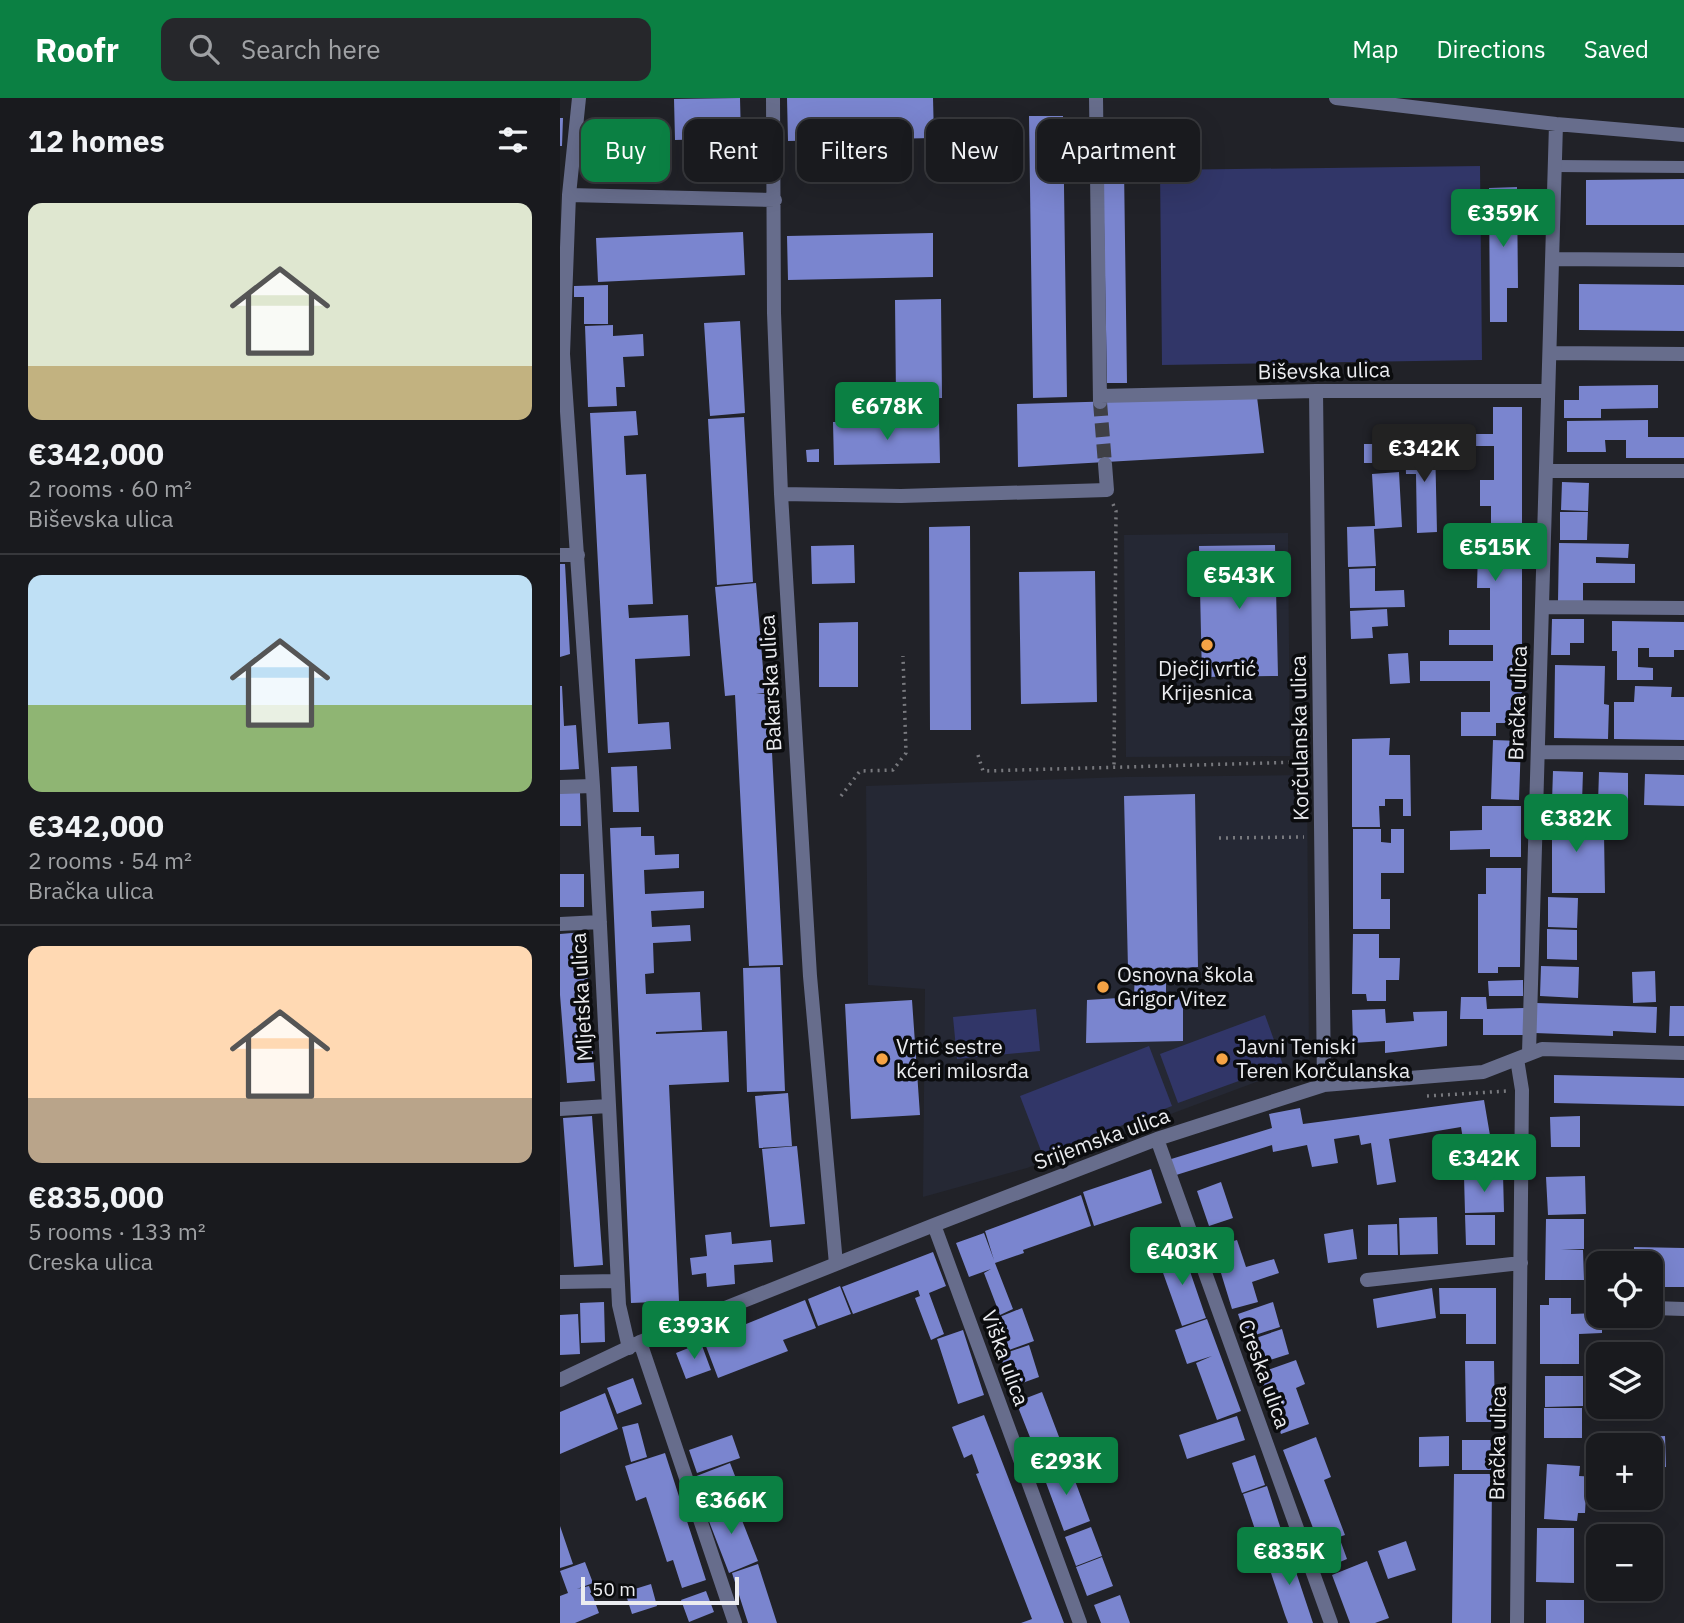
<!DOCTYPE html>
<meta charset="utf-8">
<style>
:root{--surface:#191a1e;--page:#26272b;--text:#f1f3f6;--muted:#9fa1a4;--line:#37383c;--accent:#0b8043}
body{margin:0;font-family:"IBM Plex Sans",sans-serif;background:var(--page);color:var(--text);height:100vh;display:flex;flex-direction:column;font-size:26px;white-space:nowrap}
*{box-sizing:border-box;margin:0}
p{font-size:23px;color:var(--muted)}
.icon{flex:none;width:38px;height:38px;fill:none;stroke:currentColor;stroke-width:2;stroke-linecap:round;stroke-linejoin:round}
.map{position:relative;flex:1;overflow:hidden}
.details{display:flex;flex-direction:column;background:var(--surface);width:560px}
.details>*{flex:none}
.guide{position:absolute;left:21px;top:21px;width:665px;height:63px;display:flex;gap:14px}
.tools{position:absolute;left:1026px;top:1153px;display:grid;gap:14px}
.tools a{display:grid;place-items:center;width:77px;height:77px;border-radius:14px;background:var(--surface);box-shadow:0 7px 28px #0002,0 0 0 2px var(--line);font-size:35px}
.scale{position:absolute;left:21px;bottom:18px;width:158px;box-sizing:border-box;padding-left:7px;border:4px solid #ebecf0;border-top:0;font-size:19px;line-height:24px;white-space:nowrap;color:#ebecf0;-webkit-text-stroke:5px #0b0c0e;paint-order:stroke}
.price{position:absolute;translate:-50% -60px;padding:0 16px;border-radius:7px;background:var(--accent);color:#fff;font-size:23px;line-height:46px;filter:drop-shadow(0 2px 4px #0008)}
.price::after{content:'';position:absolute;left:50%;top:42px;width:21px;height:16px;margin-left:-10px;background:inherit;clip-path:polygon(0 0,100% 0,50% 100%)}
.price.active{background:#222;color:#fff}
ul{padding:0;list-style:none}
li{display:grid;align-content:center;gap:14px;height:371px;padding:0 28px}
li+li{border-top:2px solid var(--line)}
li span{display:grid;place-items:center;height:217px;border-radius:14px;color:#555}
li>.icon{margin-inline-start:auto}
span .icon{width:126px;height:126px;fill:#fffc;stroke-width:1}
li b{font-size:30px}
h2{display:flex;justify-content:space-between;align-items:center;height:84px;padding:0 28px;font-size:30px}
.tag{padding:0 24px;border-radius:14px;background:var(--surface);box-shadow:0 7px 28px #0002,0 0 0 2px var(--line);font-size:24px;line-height:63px}
.tag.active{background:var(--accent);color:#fff}
header{display:flex;align-items:center;gap:42px;box-sizing:border-box;height:98px;padding:0 35px;background:var(--accent);color:#fff}
header strong{font-size:33px}
nav{display:flex;gap:38px;margin-inline-start:auto;font-size:24px}
.search{width:490px;height:63px;background:var(--page);display:flex;align-items:center;gap:18px;box-sizing:border-box;padding:0 24px;border-radius:14px;color:var(--muted);font-size:26px}
main{display:flex;flex:1;min-height:0}
.map>svg:first-child{display:block}
.built{fill:#252834}
.green{fill:#313668}
.building{fill:#7a85cf}
.lines{fill:none;stroke-linecap:round;stroke-linejoin:round}
.street-tunnel{stroke:#3f4046;stroke-width:14;stroke-dasharray:14 7;stroke-linecap:butt}
.path{stroke:#78797e;stroke-width:3.5;stroke-dasharray:2 5;stroke-linecap:butt}
.lane{stroke:#676d8c;stroke-width:12}
.street{stroke:#676d8c;stroke-width:14}
.poi-dot{fill:#f5a345;stroke:#0b0c0e;stroke-width:2.5}
.labels{text-anchor:middle;stroke-width:7;stroke-linejoin:round;paint-order:stroke}
.street-label{font-size:21px;fill:#ebecf0;stroke:#0b0c0e}
.poi-label{font-size:21px;fill:#ebecf0;stroke:#0b0c0e;text-anchor:start}
</style>
<header>
<strong>Roofr</strong>
<div class="search"><svg class="icon" aria-label="search" viewBox="0 0 24 24"><circle cx="10" cy="10" r="6"/><path d="M15 15l6 6"/></svg>Search here</div>
<nav><a>Map</a><a>Directions</a><a>Saved</a></nav>
</header>
<main>
<section class="details">
<h2>12 homes<svg class="icon" aria-label="filters" viewBox="0 0 24 24"><path d="M4 7h16M4 17h16"/><circle cx="9" cy="7" r="2"/><circle cx="15" cy="17" r="2"/></svg></h2>
<ul>
<li><span style="background:linear-gradient(#dfe7d0 75%,#c2b280 0)"><svg class="icon" aria-label="home" viewBox="0 0 24 24"><path d="M3 11l9-7 9 7M6 9v11h12V9"/></svg></span><div><b>€342,000</b><p>2 rooms · 60 m²</p><p>Biševska ulica</p></div></li>
<li><span style="background:linear-gradient(#bfe0f5 60%,#8fb573 0)"><svg class="icon" aria-label="home" viewBox="0 0 24 24"><path d="M3 11l9-7 9 7M6 9v11h12V9"/></svg></span><div><b>€342,000</b><p>2 rooms · 54 m²</p><p>Bračka ulica</p></div></li>
<li><span style="background:linear-gradient(#ffd9b3 70%,#b9a48a 0)"><svg class="icon" aria-label="home" viewBox="0 0 24 24"><path d="M3 11l9-7 9 7M6 9v11h12V9"/></svg></span><div><b>€835,000</b><p>5 rooms · 133 m²</p><p>Creska ulica</p></div></li>
</ul>
</section>
<div class="map">
<svg width="1124" height="1525" viewBox="0 0 1124 1525">
<rect width="100%" height="100%" fill="#212228"/>
<!-- built -->
<path class="built" d="M728 435 730 658 566 659 564 437Z
M747 677 749 964 467 1070 363 1099 365 891 308 887 306 688 565 679Z"/>
<!-- green -->
<path class="green" d="M920 68 922 262 602 267 600 72Z
M476 911 480 953 397 961 393 919Z
M705 917 723 967 618 1005 600 956Z
M589 948 612 1008 483 1058 460 998Z"/>
<!-- building -->
<path class="building" d="M180 0 181 40 115 42 114 1Z
M227 0H373L374 40 228 43Z
M469 18H503L507 299 473 300Z
M0 20H3L2 48H0Z
M543 70H564L567 285H547Z
M1124 81V127H1026V82Z
M957 89 958 190H947V224H930L929 90Z
M183 134 185 177 38 184 36 140Z
M373 135V179L228 182 227 138Z
M1019 186 1124 187V233L1019 232Z
M48 187V226H24V199H14V188Z
M381 201 382 300H336L335 202Z
M180 223 185 315 150 318 144 225Z
M53 227V238L83 236 84 258 63 259 65 289H56L57 308 28 309 25 228Z
M1098 287V310L1041 311V320H1004V302H1019V288Z
M697 299 704 355 458 369 457 306Z
M933 309H962V625H936V638H901V614H930V583H860V563H933V547H889V532H930V490H917L918 451H931V408H920V382H934V348H881V336H933Z
M76 313 78 337 64 338 66 377 86 376 93 506 68 507 69 520 128 517 130 558 75 561 78 626 109 624 111 651 48 655 30 315Z
M184 319 193 484 157 487 148 321Z
M379 321 380 365 274 367 273 324Z
M1088 322V339H1124V360H1066V342H1045L1046 354H1007V323Z
M875 345 877 434 857 435 856 376H846L845 346Z
M804 346H833V365H804Z
M259 351V364H247L246 352Z
M839 374 842 429 814 431 816 468 788 469 787 429 815 428 812 376Z
M1002 384 1029 385 1028 413 1001 412Z
M1000 414H1028L1027 442H1000Z
M410 428 411 632H370L369 429Z
M999 445 1069 446 1068 460 1036 459V465L1075 466V485H1023V503H998Z
M294 447 295 485 252 486 251 448Z
M715 447 718 578 642 579 639 448Z
M0 466H5L10 556 0 559Z
M815 470V493L844 492 845 509 790 510 789 471Z
M535 473 537 604 461 606 459 474Z
M196 485 205 595 196 596H209L223 867 189 868 175 597 165 598 155 489Z
M827 511 828 528 812 529 813 540 791 541 790 513Z
M992 521H1024V545H1010V557H991Z
M1052 523 1124 524V552H1114V559H1089V550H1078V569L1093 570V582H1057V553H1052Z
M298 524V589H259V525Z
M848 555 850 585 830 586 828 556Z
M995 567 1045 568 1044 606 1049 607 1048 641 994 640Z
M0 588H2L4 628 16 627 19 671 0 672Z
M1075 588 1112 589 1111 599H1124V642L1054 641V604H1074Z
M830 640 829 657H850L851 718H843V701H825V708H819L820 729H792V641Z
M933 642 961 643 959 702 931 701Z
M77 668 79 714H53L51 669Z
M993 673 1023 674 1022 704 992 703Z
M1039 674 1068 675V705H1038Z
M1085 676 1124 677V708L1084 707Z
M0 695H20L21 728H0Z
M635 696 638 869 606 871V899H623V943L526 945 527 902 574 899 575 871H568L564 698Z
M992 705 1021 706V736H1044L1045 795H992V736L1003 735H991Z
M922 708H961V759H930V751L890 752V733L922 732Z
M81 729V738H94L95 757 119 756V770L84 772 85 796 144 793V810L91 813 92 829 130 827 131 843 93 845 94 875 85 876 86 896 140 894 142 932 96 934V936L167 933 169 984 109 987 119 1203 71 1205 50 730Z
M793 731H821V744L831 745V731H844V775H821V801H830V831H793Z
M926 770H961L960 869H938V875H918V796H926Z
M0 776H24V809H0Z
M988 799 1018 800 1017 830 988 829Z
M987 831 1017 832V862L987 861Z
M24 834 35 983 7 985 0 897V836Z
M793 836H819V860H840L839 882H826V903H807L806 896H792Z
M981 868 1019 869 1018 900 980 898Z
M220 869 225 993 187 994 183 870Z
M1095 873 1096 904 1073 905 1072 874Z
M963 882V898H929L928 883Z
M901 899H926L927 911 964 910V937H923V921H900Z
M352 902 360 1017 291 1021 285 906Z
M976 905 1097 909 1096 935 1053 933V938L975 935Z
M1110 908H1124V938H1109Z
M825 911 826 925 854 923 853 914 887 913V948L825 955V943L793 945 792 912Z
M994 977 1124 980V1008L994 1005Z
M228 995 232 1048 199 1050 195 998Z
M924 1002 934 1061 907 1066 901 1029 829 1041 836 1084 817 1087 811 1045 801 1047 799 1037 774 1041 778 1065 752 1069 747 1047 713 1054 712 1047 613 1078 608 1062 712 1030 709 1016 740 1010 743 1026Z
M32 1018 43 1167 14 1169 3 1020Z
M1020 1018V1049H991L990 1019Z
M237 1048 245 1126 210 1129 202 1051Z
M591 1071 602 1105 534 1128 523 1094Z
M943 1076 944 1114 905 1115 904 1078Z
M1025 1078 1026 1116 988 1117 986 1079Z
M661 1084 673 1120 649 1128 637 1093Z
M521 1097 531 1128 463 1152 464 1155 435 1165 453 1211 440 1217 424 1175 431 1171 409 1179 396 1145 424 1135 434 1162 425 1133Z
M905 1117H935V1147H906Z
M877 1119 878 1156 840 1157 839 1120Z
M986 1121H1024V1151H1001L1023 1152 1024 1182H985Z
M837 1126 838 1157H808V1127Z
M793 1131 797 1161 768 1165 764 1136Z
M171 1134 172 1146 211 1142 213 1164 174 1167 175 1186 147 1189 146 1175 132 1177 130 1160 147 1158 145 1137Z
M677 1142 686 1169 714 1161 719 1175 692 1184 698 1204 672 1211 653 1149Z
M1074 1149 1124 1150V1189H1090V1166H1074Z
M622 1150 646 1220 622 1228 597 1158Z
M373 1154 386 1188 369 1195 384 1236 371 1242 355 1200 360 1198 358 1192 293 1216 282 1189Z
M280 1188 291 1216 258 1228 248 1201Z
M872 1190 876 1220 817 1230 813 1201Z
M879 1190H936V1246H906V1216H880Z
M989 1200H1011V1216L1038 1215V1218H1042V1235L1019 1236V1266H980V1207H989Z
M245 1202 256 1230 223 1242 228 1253 158 1280 144 1243Z
M44 1204 45 1244 21 1245 20 1205Z
M713 1204 720 1229 686 1240 678 1216Z
M462 1210 474 1243 438 1256 427 1224Z
M18 1216 20 1256 0 1257V1217Z
M647 1221 681 1313 657 1322 636 1265 652 1258 627 1266 615 1232Z
M722 1231 729 1256 694 1267 687 1243Z
M403 1232 424 1297 398 1306 377 1241Z
M141 1245 151 1272 126 1281 116 1255Z
M469 1247 479 1279 451 1289 440 1257Z
M736 1262 745 1286 736 1290 749 1326 721 1336 699 1275Z
M905 1263H934L935 1324H906Z
M985 1278H1023V1308L985 1309Z
M73 1280 82 1306 57 1316 47 1290Z
M482 1294 504 1352 479 1362 456 1304Z
M45 1295 58 1331 0 1356V1314Z
M984 1310H1022V1340H984Z
M424 1317 448 1379 504 1525H461L472 1521 416 1376 419 1375 412 1356 404 1360 392 1329Z
M677 1318 685 1342 627 1361 619 1337Z
M78 1325 87 1359 71 1364 62 1329Z
M172 1337 180 1360 137 1375 129 1352Z
M889 1338V1368L859 1369V1339Z
M1105 1338 1106 1369 1090 1370V1348H1080V1339Z
M756 1339 771 1379 764 1382 785 1437 779 1439 787 1461 768 1469 723 1352Z
M902 1342H931V1372H902Z
M105 1355 146 1482 122 1490 113 1462 107 1464 86 1399 76 1403 65 1368Z
M695 1357 705 1387 682 1395 672 1365Z
M508 1364 530 1423 504 1433 482 1374Z
M170 1365 182 1396 147 1410 134 1379Z
M987 1366 1020 1368 1019 1378 1038 1379V1396L1026 1395 1025 1415H1018L1017 1423 984 1421Z
M894 1376H932L931 1525H892Z
M707 1388 726 1447 703 1455 683 1396Z
M174 1402 198 1463 169 1475 145 1413Z
M0 1428 13 1466 0 1470Z
M531 1429 542 1458 516 1468 505 1439Z
M977 1430H1014V1485L976 1484Z
M846 1443 856 1472 828 1481 818 1453Z
M728 1450 753 1525H728L725 1517 705 1457Z
M542 1459 553 1488 527 1498 516 1469Z
M807 1463 829 1520 815 1525H790L772 1477Z
M25 1464 33 1485 17 1491 29 1488 39 1515 15 1525H0V1498L8 1495 0 1473Z
M198 1466 217 1525H188L172 1475Z
M91 1486 97 1508 72 1516 65 1494Z
M146 1493 154 1514 129 1524 121 1502Z
M560 1497 570 1525H541L534 1507Z
M986 1502H1024V1525H986Z"/>
<g class="lines">
<!-- street-tunnel -->
<path class="street-tunnel" d="M540 304 545 366"/>
<!-- path -->
<path class="path" d="M553 406 556 413 554 670
M418 657 423 673 742 664
M281 698 300 673 333 672 346 655 343 558
M659 740 744 739
M867 998 947 993"/>
<!-- lane -->
<path class="lane" d="M995 68 1124 69"/>
<!-- street -->
<path class="street" d="M19 0 9 97 3 256 33 688 59 1207 69 1250
M213 0 214 215 221 396 250 878 276 1166
M536 0 540 304
M776 0 996 26 1124 37
M9 97 215 102
M992 161 1124 162
M990 255 1124 256
M756 293 764 987
M540 298 756 293H988
M986 373H1124
M221 396 341 398 547 392 545 366
M0 457H18
M982 509 1124 510
M978 654 1124 655
M0 689 33 688
M0 826 40 824
M969 955 996 26
M957 961 962 992 957 1525
M0 1011 48 1008
M597 1041 771 1525
M374 1127 520 1525
M807 1182 961 1165
M0 1184 57 1183
M1093 1210 1124 1211
M80 1244 175 1525
M0 1282 80 1244 374 1127 597 1041 764 987 923 974 982 951 1124 955"/>
</g>
<!-- markers -->
<g class="poi-dot">
<circle cx="647" cy="547" r="7"/>
<circle cx="543" cy="889" r="7"/>
<circle cx="322" cy="961" r="7"/>
<circle cx="662" cy="961" r="7"/>
</g>
<g class="labels">
<!-- street labels -->
<g class="street-label">
<text transform="translate(764 273) rotate(-1)" y="7">Biševska ulica</text>
<text transform="translate(211 585) rotate(-93)" y="7">Bakarska ulica</text>
<text transform="translate(958 605) rotate(-88)" y="7">Bračka ulica</text>
<text transform="translate(740 640) rotate(-91)" y="7">Korčulanska ulica</text>
<text transform="translate(22 899) rotate(-93)" y="7">Mljetska ulica</text>
<text transform="translate(542 1041) rotate(-20)" y="7">Srijemska ulica</text>
<text transform="translate(445 1260) rotate(70)" y="7">Viška ulica</text>
<text transform="translate(704 1276) rotate(70)" y="7">Creska ulica</text>
<text transform="translate(938 1345) rotate(-89)" y="7">Bračka ulica</text>
</g>
<!-- poi labels -->
<g class="poi-label">
<text x="647" y="578" text-anchor="middle">Dječji vrtić<tspan x="647" dy="24">Krijesnica</tspan></text>
<text x="557" y="884">Osnovna škola<tspan x="557" dy="24">Grigor Vitez</tspan></text>
<text x="336" y="956">Vrtić sestre<tspan x="336" dy="24">kćeri milosrđa</tspan></text>
<text x="676" y="956">Javni Teniski<tspan x="676" dy="24">Teren Korčulanska</tspan></text>
</g>
</g>
</svg>
<div class="tools">
<a><svg class="icon" aria-label="locate" viewBox="0 0 24 24"><circle cx="12" cy="12" r="6"/><path d="M12 2v4M12 18v4M2 12h4M18 12h4"/></svg></a>
<a><svg class="icon" aria-label="layers" viewBox="0 0 24 24"><path d="M12 4l9 5-9 5-9-5zM3 14l9 5 9-5"/></svg></a>
<a>+</a>
<a>−</a>
</div>
<div class="scale">50 m</div>
<b class="price" style="left:943px;top:151px">€359K</b>
<b class="price" style="left:327px;top:344px">€678K</b>
<b class="price active" style="left:864px;top:386px">€342K</b>
<b class="price" style="left:935px;top:485px">€515K</b>
<b class="price" style="left:679px;top:513px">€543K</b>
<b class="price" style="left:1016px;top:756px">€382K</b>
<b class="price" style="left:924px;top:1096px">€342K</b>
<b class="price" style="left:622px;top:1189px">€403K</b>
<b class="price" style="left:134px;top:1263px">€393K</b>
<b class="price" style="left:506px;top:1399px">€293K</b>
<b class="price" style="left:171px;top:1438px">€366K</b>
<b class="price" style="left:729px;top:1489px">€835K</b>
<div class="guide">
<a class="tag active">Buy</a>
<a class="tag">Rent</a>
<a class="tag">Filters</a>
<a class="tag">New</a>
<a class="tag">Apartment</a>
</div>
</div>
</main>
